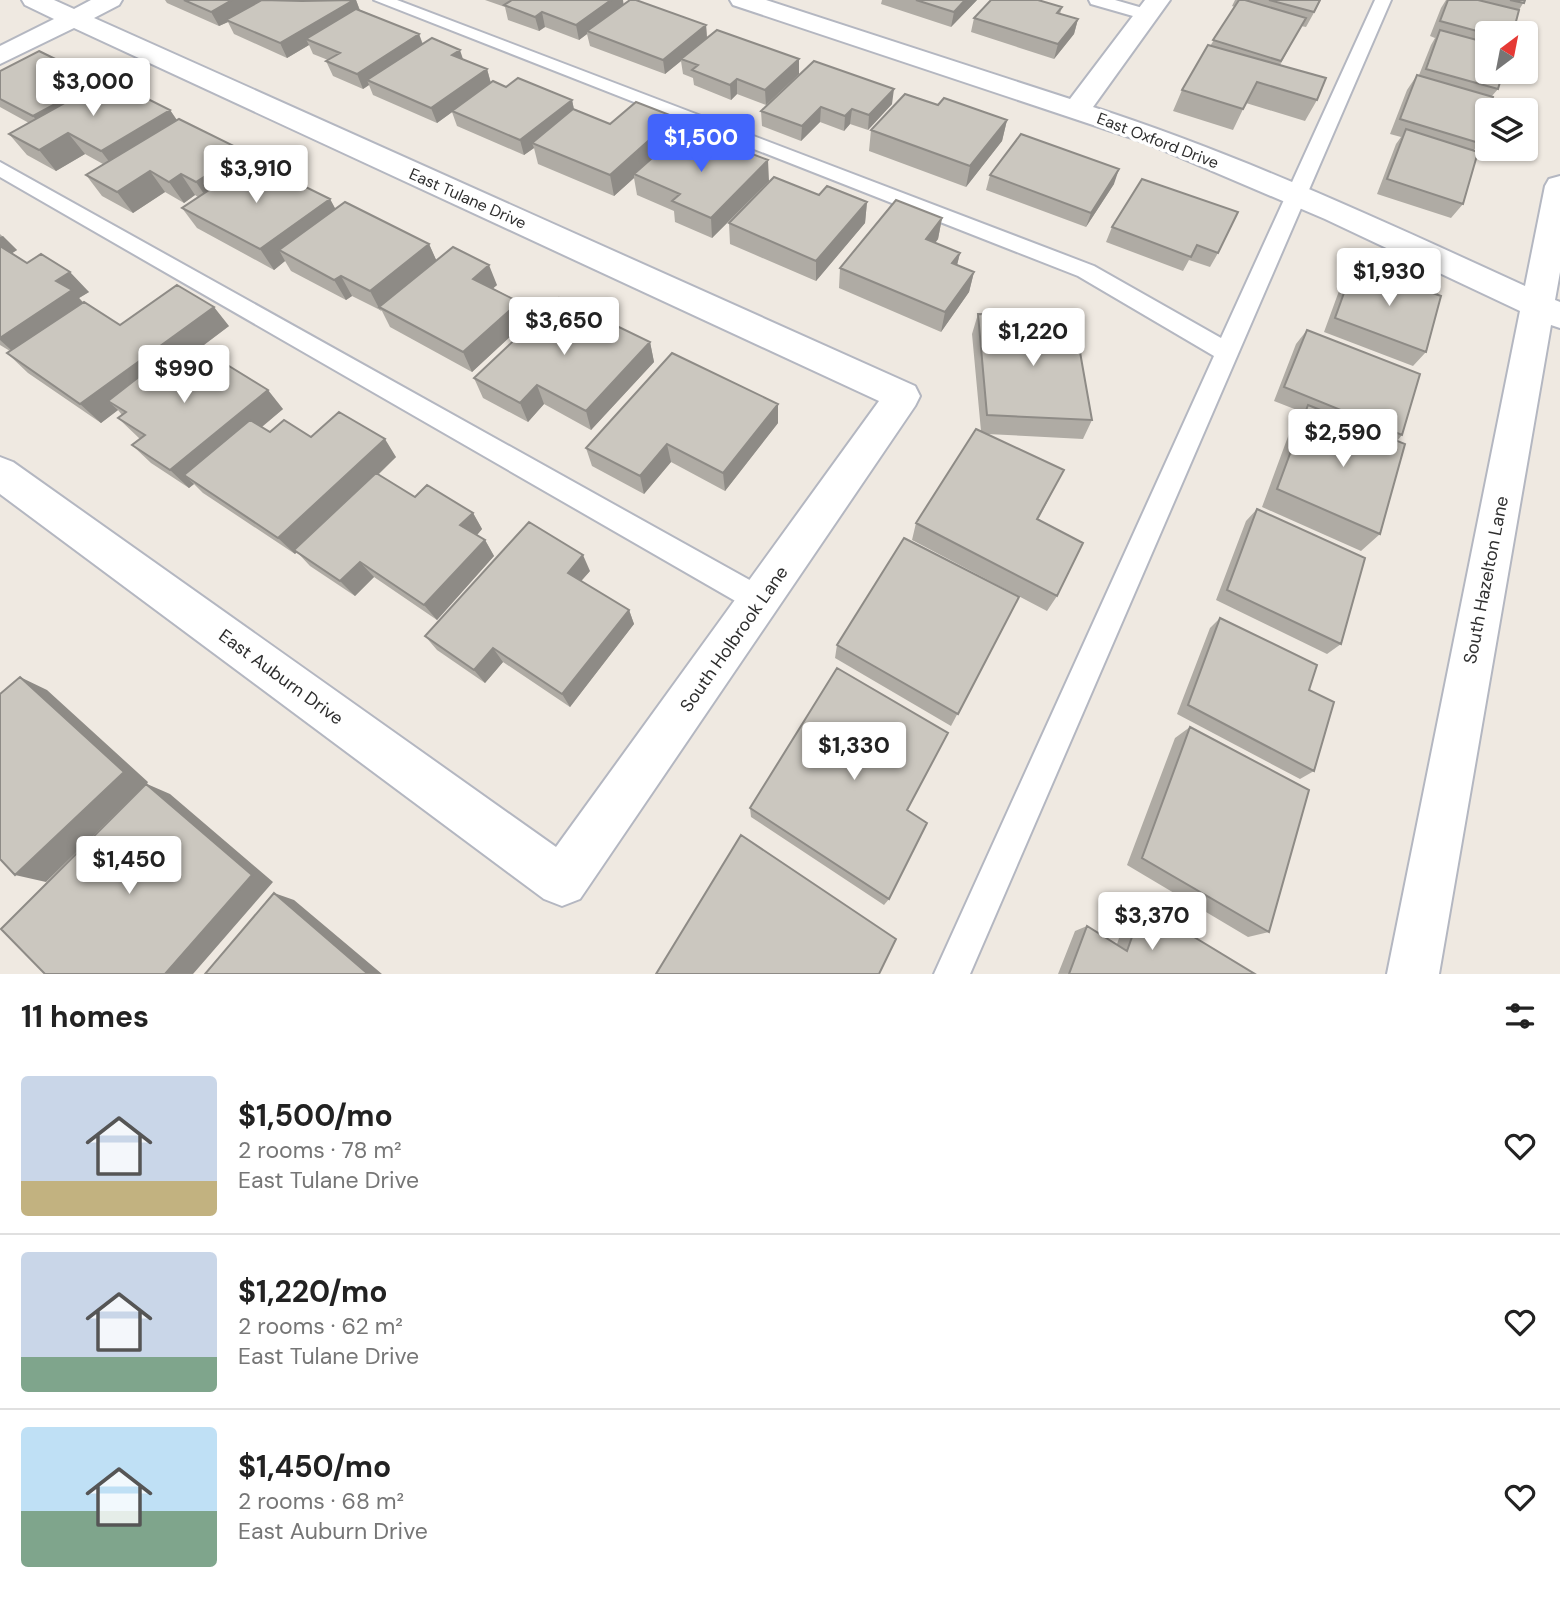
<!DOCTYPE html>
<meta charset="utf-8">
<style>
:root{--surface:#fff;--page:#f2f2f2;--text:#222;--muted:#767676;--line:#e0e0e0;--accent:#4264fb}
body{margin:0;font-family:"DM Sans",sans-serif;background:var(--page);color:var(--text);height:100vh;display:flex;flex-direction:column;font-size:26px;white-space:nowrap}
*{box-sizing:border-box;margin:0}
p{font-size:23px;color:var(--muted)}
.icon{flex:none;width:38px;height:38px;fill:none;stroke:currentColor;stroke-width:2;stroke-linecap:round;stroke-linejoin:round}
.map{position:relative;height:974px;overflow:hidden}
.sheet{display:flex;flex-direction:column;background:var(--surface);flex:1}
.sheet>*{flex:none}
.needle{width:46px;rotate:32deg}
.fabs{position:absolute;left:1475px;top:21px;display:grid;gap:14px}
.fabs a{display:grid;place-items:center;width:63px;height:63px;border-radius:7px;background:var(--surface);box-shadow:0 2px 5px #0004;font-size:35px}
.price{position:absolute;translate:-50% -60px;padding:0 16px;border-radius:7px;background:#fff;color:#222;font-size:23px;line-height:46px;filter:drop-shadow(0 2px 4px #0008)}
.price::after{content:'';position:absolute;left:50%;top:42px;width:21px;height:16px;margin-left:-10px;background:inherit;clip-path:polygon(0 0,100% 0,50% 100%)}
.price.selected{background:var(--accent);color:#fff}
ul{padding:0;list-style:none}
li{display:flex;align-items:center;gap:21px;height:175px;padding:0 21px}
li+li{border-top:2px solid var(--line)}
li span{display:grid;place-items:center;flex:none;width:196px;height:140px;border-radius:7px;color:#555}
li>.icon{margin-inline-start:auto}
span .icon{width:84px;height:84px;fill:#fffc;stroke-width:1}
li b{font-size:30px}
h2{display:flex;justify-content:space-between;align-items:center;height:84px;padding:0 21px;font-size:30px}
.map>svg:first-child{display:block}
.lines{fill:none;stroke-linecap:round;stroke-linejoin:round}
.lane-casing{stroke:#b4b7c1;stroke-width:4}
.street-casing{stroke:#b4b7c1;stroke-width:4}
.lane{fill:#fff;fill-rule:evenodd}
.street{fill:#fff;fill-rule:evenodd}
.wall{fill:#afaba4}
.shaded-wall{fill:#8e8b86}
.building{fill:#cbc7bf;stroke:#8e8b86;stroke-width:2}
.labels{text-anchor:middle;stroke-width:7;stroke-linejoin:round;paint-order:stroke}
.far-street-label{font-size:16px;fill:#2e2e2e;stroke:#fff}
.street-label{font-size:18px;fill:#2e2e2e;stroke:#fff}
</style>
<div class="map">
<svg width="1560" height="974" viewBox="0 0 1560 974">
<rect width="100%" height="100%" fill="#efe9e1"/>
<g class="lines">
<!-- lane casing -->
<g class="lane-casing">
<path id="lane" d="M374 0H397L1094 266 1221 338 1375 0H1391L970 974H934L1214 356 1078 276Z
M1089 0H1115L1153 11 1155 15 1147 20 1091 4Z
M0 162 771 592 775 601 771 610 761 614 751 610 0 177Z"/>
</g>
<!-- street casing -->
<g class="street-casing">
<path id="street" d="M22 0H54L74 9 91 0H122L119 5 94 18 915 386 920 396 915 406 580 899 562 906 544 899 0 494V457L13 462 556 847 879 401 74 28 0 64V46L54 19 25 5Z
M730 0H766L1070 99 1145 0H1170L1093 107C1241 155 1383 221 1525 286L1545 186 1549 179 1560 176V272L1555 300 1560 302V328L1551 325 1439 974H1387L1520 311 1325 219 1144 142 733 5Z"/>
</g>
<!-- lane -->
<use href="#lane" class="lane"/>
<!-- street -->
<use href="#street" class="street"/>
</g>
<!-- wall -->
<path class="wall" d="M165 0H356L360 10 419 34 423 44 487 69 491 83 572 100 574 109 610 124 677 137 769 181 712 238 675 222 674 211 637 195 634 178 614 196 538 164 534 148 524 155 457 126 452 112 437 123 373 95 369 85 363 89 333 76 326 61 328 60 313 54 309 45 287 58 234 34 228 22 219 26 167 3Z
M485 0H623V5L706 25 707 38 799 59V74L766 105 737 94 731 100 694 85 693 78 683 74 681 61 665 74 590 46 587 34 579 40 545 27 539 31 508 20 505 7Z
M882 0H977L951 27 881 4Z
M1235 0H1321L1306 27 1301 26 1280 65 1317 100 1305 121 1246 103 1233 130 1173 111 1182 90 1235 7 1232 6Z
M1446 0H1525L1519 10 1488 33V72L1498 89 1492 96 1479 143 1474 150 1463 204 1451 218 1377 194 1396 144 1401 137 1390 134 1407 90 1417 75H1419L1431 45 1435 38 1430 36 1441 8Z
M1045 2 1062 7 1060 14 1078 19 1074 34 1054 59 971 32 974 18Z
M814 61 892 104 868 130 850 124 844 131 820 122 801 141 762 126 761 111Z
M0 71 91 86 86 89 88 90 170 110 177 120 251 162 330 199 335 209 429 244 436 260 497 285 493 288 519 302 526 322 472 372 390 327 382 311 352 296 346 300 291 271 285 261 274 270 197 228 182 208 198 197 195 195 184 203 165 192 133 213 102 196 86 175 103 164 85 154 56 171 27 155 9 134 29 123 0 107Z
M938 105 1007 120 1002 141 966 187 869 151 871 130Z
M990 175 1114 184 1086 227 986 190Z
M1142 179 1218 253 1210 267 1189 260 1183 271 1106 242 1112 227Z
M867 202 865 223 816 281 730 244 729 223Z
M942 218 938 239 935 243 960 253 957 265 974 272 969 292 941 332 839 288 840 268Z
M0 234 17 250 12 253 27 263 89 292 79 298 83 302 120 325 229 326 179 364 283 409 262 427 270 432 311 437 396 457 378 475 415 497 473 513 482 529 477 535 485 540 494 556 437 620 374 577 355 596 310 566 297 552 295 554 203 493 194 484 189 488 151 463 132 445 140 439 118 418 122 415 118 410 101 423 28 373 7 353 10 351 0 345Z
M1354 265 1426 352 1413 366 1324 332 1343 280Z
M978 314 1092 420 1083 439 987 434 1055 487 1038 520 1057 596 1047 611 912 540 916 523 981 431 972 334Z
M1307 330 1402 435 1397 441 1380 534 1361 551 1262 507 1293 423 1302 412 1274 401 1296 344Z
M650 342 654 362 591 430 544 404 528 422 483 398 474 378Z
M778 423 725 491 671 462 644 494 592 466 586 448Z
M1257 509 1341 644 1327 654 1216 600 1246 521Z
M590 571 581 581 629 610 634 624 570 707 503 662 485 683 437 650 425 636Z
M1019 597 951 726 835 658 837 645Z
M1220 618 1309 690 1314 771 1300 779 1177 714 1210 628Z
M1190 727 1269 932 1248 937 1127 865 1175 738Z
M750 808 907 810 889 899 884 905 751 817Z
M1143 906 1255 974H1058L1075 931 1087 926 1117 944 1128 912Z"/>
<!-- shaded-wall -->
<path class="shaded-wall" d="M232 0H266L226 20 228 22 219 26 211 12Z
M354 0H356L361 14 306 39 309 45 287 58 280 43Z
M611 0H623L624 7 587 31V34L579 40 576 25Z
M965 0H977L951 27 954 12Z
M542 12 545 27 539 31 535 17Z
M1078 19 1074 34 1054 59 1058 44Z
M706 25 707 39 681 59V61L665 74 663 60Z
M419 34 424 49 367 80 369 85 363 89 357 74Z
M460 50 465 65 452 55Z
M799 59V74L766 105 765 90Z
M487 69 491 84 437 123 431 108Z
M80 71 91 86 86 89 96 102 45 131 33 116 67 78Z
M737 79V94L731 100 730 85Z
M894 89 892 104 868 130 869 115Z
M572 100 575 115 532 143 534 148 524 155 520 140Z
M821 107 820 122 801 141 802 126Z
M852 109 850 124 844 131 845 116Z
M170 110 184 131 117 172 101 151Z
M675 117 678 138 634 174V178L614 196 610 175Z
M1007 120 1002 141 966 187 970 166Z
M68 133 85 154 56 171 39 150Z
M244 151 256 172 210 203 196 182Z
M768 160 769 181 712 238 711 218Z
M1119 169 1114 184 1086 227 1091 213Z
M150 171 165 192 133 213 117 192Z
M181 174 195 195 184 203 169 182Z
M330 199 341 219 279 250 285 261 274 270 260 249Z
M867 202 865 223 816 281V261Z
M942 218 938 239 922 260 926 239Z
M3 236 17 250 0 261V237Z
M429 244 438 264 379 307 381 312 370 291Z
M960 253 955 273 952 263Z
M489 265 497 285 481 299 473 279Z
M70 272 89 292 79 298 90 311 20 358 0 340V338L56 281Z
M974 272 969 292 941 332 945 312Z
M341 276 352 296 346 300 334 280Z
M519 302 526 322 472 372 463 352Z
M214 307 229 326 120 408 108 401 118 410 101 423 80 404Z
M650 342 654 362 591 430 586 411Z
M537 385 544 404 528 422 520 403Z
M268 390 283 409 196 482 184 475 194 484 189 488 170 470Z
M778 404V423L725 491 723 473Z
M385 439 396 457 297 552 294 550 297 552 295 554 278 538Z
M667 444 671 462 644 494 640 476Z
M473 513 482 529 471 542 460 525Z
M485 540 494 556 437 620 424 605Z
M583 555 590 571 575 588 568 573Z
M360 562 374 577 355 596 340 581Z
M629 610 634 624 570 707 562 694Z
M493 648 503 662 485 683 474 670Z
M20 677 47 690 148 782 147 784 170 794 273 882 193 974H165L146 784 46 882 15 875Z
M274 893 294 900 382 974H368Z"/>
<!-- building -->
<path class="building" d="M184 0H232L211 12Z
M262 0 302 1 354 0 280 43 226 20Z
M512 0H611L576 25 542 12 535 17 504 5Z
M630 0H636L706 25 663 60 587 31Z
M916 0H965L954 12Z
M991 0H1038L1062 7 1057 13 1078 19 1058 44 974 18Z
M1239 0H1245L1306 18 1281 61 1213 40Z
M1269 0H1320L1314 12Z
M1448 0H1478L1519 10 1513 33H1488V34L1440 21Z
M1510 0H1525L1524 3Z
M356 9 419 34 357 74 326 61 340 53 306 39Z
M717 30 799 59 765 90 737 79 730 85 692 70 698 65 681 59Z
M1440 30 1488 43V72H1503L1498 89 1426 69Z
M432 38 460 50 452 55 487 69 431 108 367 80Z
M1208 45 1326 78 1317 100 1257 82 1243 109 1182 90Z
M39 51 80 71 67 78 85 88 33 116 0 99V71Z
M814 61 894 89 869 115 852 109 845 116 821 107 802 126 761 111Z
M1417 75 1493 97 1489 110H1488V115L1479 143 1400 119Z
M518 78 572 100 520 140 452 111 493 81 506 87Z
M108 79 170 110 101 151 68 133 39 150 9 134Z
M905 94 938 105 944 98 1007 120 970 166 871 130Z
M636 102 675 117 610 175 532 143 573 109 610 124Z
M179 119 244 151 196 182 181 174 169 182 150 171 117 192 86 175Z
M1406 129 1478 152 1463 204 1387 179Z
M1021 134 1119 169 1091 213 990 175Z
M676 137 716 153 726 144 768 160 711 218 672 201 680 194 634 174Z
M253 161 330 199 260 249 182 208Z
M774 177 819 195 827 186 867 202 816 261 729 223Z
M1142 179 1238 212 1218 253 1197 245 1191 257 1112 227Z
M896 200 942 218 926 239 960 253 952 263 974 272 945 312 840 268Z
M345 202 429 244 370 291 341 276 334 280 279 250Z
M0 246 27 263 41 254 70 272 56 281 72 290 0 338Z
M453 247 489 265 473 279 519 302 463 352 379 307Z
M1354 265 1441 296 1426 352 1335 318Z
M177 285 214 307 80 404 7 353 84 302 120 325Z
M559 298 650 342 586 411 537 385 520 403 474 378Z
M978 314 1074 318 1092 420 987 415Z
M1307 330 1420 374 1402 435 1284 387Z
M203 350 268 390 170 470 132 445 145 435 118 418 126 412 108 401 167 355 182 366Z
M672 353 778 404 723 473 667 444 640 476 586 448Z
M1308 405 1405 444 1380 534 1277 489Z
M339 412 385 439 278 538 184 475 250 420 270 432 284 420 311 437Z
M976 429 1064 470 1037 519 1083 543 1057 596 916 523Z
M376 473 415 497 427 485 473 513 460 525 485 540 424 605 360 562 340 581 294 550Z
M1257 509 1365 558 1341 644 1227 590Z
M529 522 583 555 568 573 629 610 562 694 493 648 474 670 425 636Z
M904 538 1019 597 958 714 837 645Z
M1220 618 1317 665 1309 690 1334 702 1314 771 1188 705Z
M837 668 948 733 907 810 927 823 889 899 750 808Z
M20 677 124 772 15 875 0 859V694Z
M1190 727 1309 790 1269 932 1142 858Z
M146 784 252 875 165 974H45L1 929Z
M741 835 896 939 879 974H656Z
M274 893 368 974H205Z
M1143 906 1255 974H1069L1087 926 1127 951Z"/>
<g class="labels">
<!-- far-street labels -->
<g class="far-street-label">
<text transform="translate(1158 140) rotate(21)" y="6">East Oxford Drive</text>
<text transform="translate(468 198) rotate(24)" y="6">East Tulane Drive</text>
</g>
<!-- street labels -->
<g class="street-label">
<text transform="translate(1486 580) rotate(-79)" y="6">South Hazelton Lane</text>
<text transform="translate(734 639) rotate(-55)" y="6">South Holbrook Lane</text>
<text transform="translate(281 677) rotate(36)" y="6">East Auburn Drive</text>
</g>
</g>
</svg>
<div class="fabs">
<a><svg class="needle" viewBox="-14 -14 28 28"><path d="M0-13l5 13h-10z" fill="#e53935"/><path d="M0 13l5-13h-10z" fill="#767676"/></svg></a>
<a><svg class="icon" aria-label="layers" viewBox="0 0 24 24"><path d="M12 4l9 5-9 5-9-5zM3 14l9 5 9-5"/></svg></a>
</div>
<b class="price" style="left:93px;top:118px">$3,000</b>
<b class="price selected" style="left:701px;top:174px">$1,500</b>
<b class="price" style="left:256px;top:205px">$3,910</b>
<b class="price" style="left:1389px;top:308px">$1,930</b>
<b class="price" style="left:564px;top:357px">$3,650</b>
<b class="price" style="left:1033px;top:368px">$1,220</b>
<b class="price" style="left:184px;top:405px">$990</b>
<b class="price" style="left:1343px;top:469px">$2,590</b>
<b class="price" style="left:854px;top:782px">$1,330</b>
<b class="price" style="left:129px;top:896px">$1,450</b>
<b class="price" style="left:1152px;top:952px">$3,370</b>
</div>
<section class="sheet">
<h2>11 homes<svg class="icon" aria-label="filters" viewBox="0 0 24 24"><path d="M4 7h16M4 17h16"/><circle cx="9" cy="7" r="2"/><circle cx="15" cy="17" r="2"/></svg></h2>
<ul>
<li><span style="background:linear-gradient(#c9d6e8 75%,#c2b280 0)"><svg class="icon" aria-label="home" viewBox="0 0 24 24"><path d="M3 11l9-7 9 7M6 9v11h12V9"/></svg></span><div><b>$1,500/mo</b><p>2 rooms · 78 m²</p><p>East Tulane Drive</p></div><svg class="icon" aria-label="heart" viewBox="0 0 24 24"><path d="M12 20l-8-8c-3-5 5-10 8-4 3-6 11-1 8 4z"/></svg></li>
<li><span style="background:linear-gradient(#c9d6e8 75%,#7fa58c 0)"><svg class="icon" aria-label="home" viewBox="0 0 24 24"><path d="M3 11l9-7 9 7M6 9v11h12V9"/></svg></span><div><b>$1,220/mo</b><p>2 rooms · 62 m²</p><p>East Tulane Drive</p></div><svg class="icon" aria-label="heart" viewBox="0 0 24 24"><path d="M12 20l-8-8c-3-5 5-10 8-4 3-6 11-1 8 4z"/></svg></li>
<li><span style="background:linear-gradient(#bfe0f5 60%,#7fa58c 0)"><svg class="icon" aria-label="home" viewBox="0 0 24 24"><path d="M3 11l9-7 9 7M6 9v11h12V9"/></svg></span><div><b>$1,450/mo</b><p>2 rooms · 68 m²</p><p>East Auburn Drive</p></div><svg class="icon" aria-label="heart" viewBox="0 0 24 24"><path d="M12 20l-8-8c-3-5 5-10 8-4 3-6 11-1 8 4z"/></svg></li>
</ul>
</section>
